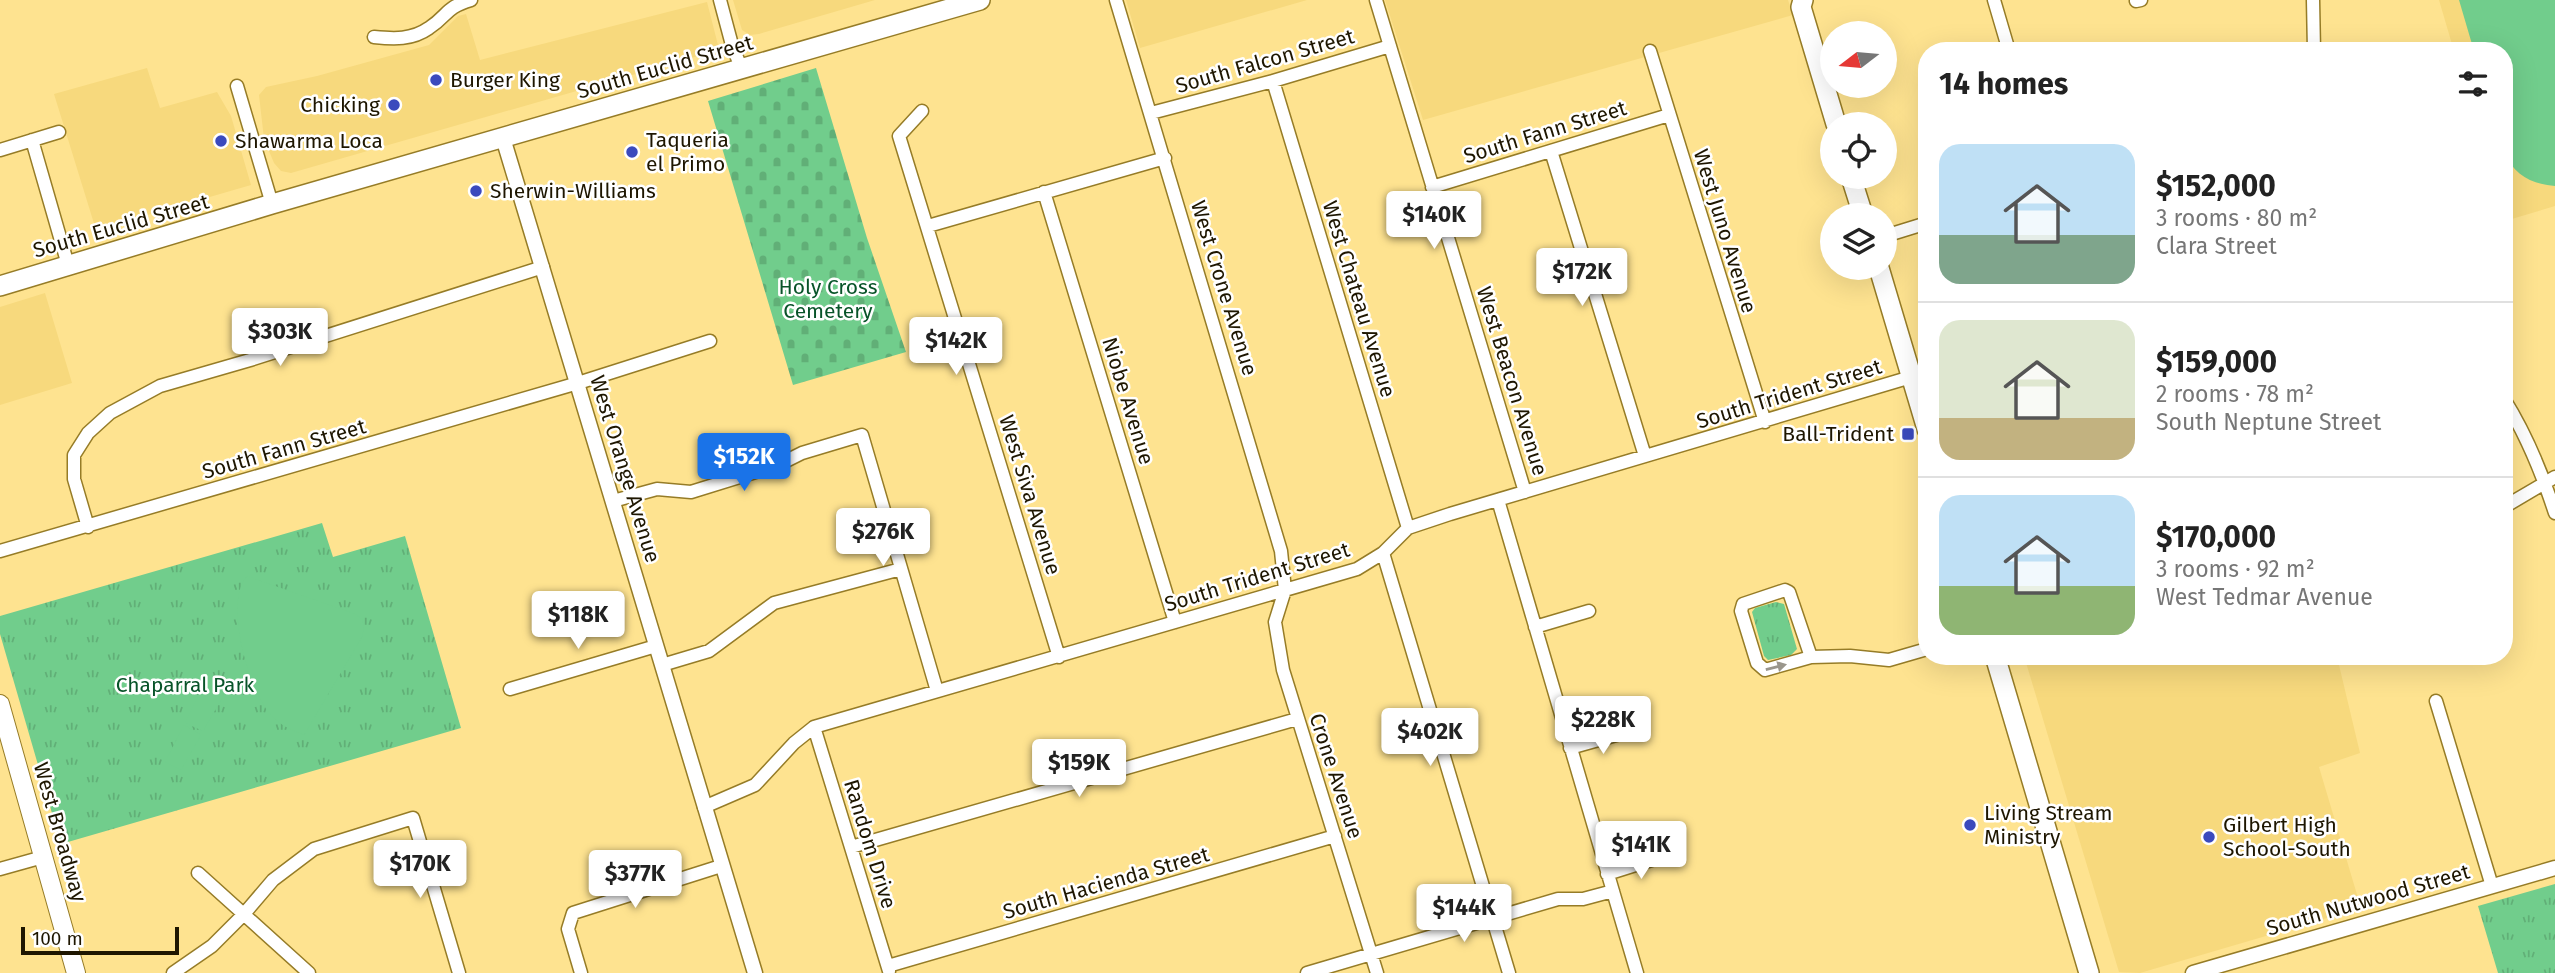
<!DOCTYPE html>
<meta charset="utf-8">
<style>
:root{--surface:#fff;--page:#f6f6f6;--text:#222;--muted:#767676;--line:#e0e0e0;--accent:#1a73e8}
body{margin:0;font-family:"Fira Sans",sans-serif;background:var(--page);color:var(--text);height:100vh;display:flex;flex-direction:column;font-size:26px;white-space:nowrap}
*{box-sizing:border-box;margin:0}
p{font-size:23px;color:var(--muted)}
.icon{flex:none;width:38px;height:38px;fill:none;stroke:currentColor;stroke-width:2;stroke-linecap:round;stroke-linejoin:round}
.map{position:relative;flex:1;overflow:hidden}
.side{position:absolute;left:1918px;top:42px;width:595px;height:623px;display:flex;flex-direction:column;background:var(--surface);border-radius:28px;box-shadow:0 7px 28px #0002}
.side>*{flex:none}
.needle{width:46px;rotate:254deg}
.tools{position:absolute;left:1820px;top:21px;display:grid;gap:14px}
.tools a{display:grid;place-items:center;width:77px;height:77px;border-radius:50%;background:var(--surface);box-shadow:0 7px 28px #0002;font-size:35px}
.scale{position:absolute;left:21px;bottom:18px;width:158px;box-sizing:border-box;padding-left:7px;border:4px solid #1e1600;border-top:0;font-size:19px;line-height:24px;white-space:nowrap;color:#1e1600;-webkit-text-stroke:5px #fff;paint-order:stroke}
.price{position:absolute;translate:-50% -60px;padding:0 16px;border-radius:7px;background:#fff;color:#222;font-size:23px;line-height:46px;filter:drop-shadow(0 2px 4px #0008)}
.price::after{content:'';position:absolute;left:50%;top:42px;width:21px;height:16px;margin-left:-10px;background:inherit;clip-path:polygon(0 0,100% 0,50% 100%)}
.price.current{background:var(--accent);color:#fff}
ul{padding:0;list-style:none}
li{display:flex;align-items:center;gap:21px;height:175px;padding:0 21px}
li+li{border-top:2px solid var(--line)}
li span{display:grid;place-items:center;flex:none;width:196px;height:140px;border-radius:21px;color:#555}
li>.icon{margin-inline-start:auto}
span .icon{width:84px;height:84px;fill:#fffc;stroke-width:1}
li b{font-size:30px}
h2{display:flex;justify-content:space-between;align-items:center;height:84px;padding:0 21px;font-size:30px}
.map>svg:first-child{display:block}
.built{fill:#f7d97d}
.grass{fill:url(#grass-tufts)}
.cemetery{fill:url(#cemetery-stones)}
.garden{fill:#71cd8c}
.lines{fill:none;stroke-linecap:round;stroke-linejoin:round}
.minor-casing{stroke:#967c27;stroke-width:15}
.tertiary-casing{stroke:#967c27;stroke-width:17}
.secondary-casing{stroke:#967c27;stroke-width:20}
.primary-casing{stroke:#967c27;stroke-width:22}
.minor{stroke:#fff;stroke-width:12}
.tertiary{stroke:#fff;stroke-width:14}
.secondary{stroke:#fff;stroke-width:18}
.primary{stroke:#fff;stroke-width:19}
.oneway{fill:#9a968c}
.poi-dot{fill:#3b4abd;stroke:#fff;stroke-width:2.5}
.labels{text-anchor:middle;stroke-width:5;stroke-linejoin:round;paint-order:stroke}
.street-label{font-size:21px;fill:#1e1600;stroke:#fff}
.poi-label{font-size:21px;fill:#1e1600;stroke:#fff;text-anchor:start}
.park-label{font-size:21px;fill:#085429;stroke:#fff}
</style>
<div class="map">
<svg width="2555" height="973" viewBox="0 0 2555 973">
<defs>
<pattern id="grass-tufts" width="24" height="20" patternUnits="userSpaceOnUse" patternTransform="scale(1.75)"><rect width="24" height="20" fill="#71cd8c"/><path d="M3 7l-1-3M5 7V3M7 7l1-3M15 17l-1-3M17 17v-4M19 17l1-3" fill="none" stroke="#61af77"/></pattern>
<pattern id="cemetery-stones" width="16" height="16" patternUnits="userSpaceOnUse" patternTransform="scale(1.75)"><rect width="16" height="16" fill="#71cd8c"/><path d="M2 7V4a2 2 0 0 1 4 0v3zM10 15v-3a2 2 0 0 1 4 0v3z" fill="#61af77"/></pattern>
</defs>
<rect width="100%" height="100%" fill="#fee390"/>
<!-- built -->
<path class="built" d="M733 0H875L759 34 750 35 742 30Z
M1126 0H1307L1140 48Z
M1385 0H1788L1793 15 1423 120Z
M2439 0H2555V206L2505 221 2504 51H2454Z
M707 2 718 45 705 54 291 173 281 171 274 163 264 139 259 95 266 87 317 76 429 45 458 16 466 14 480 60Z
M147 68 160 108 217 92 231 116 251 185 96 230 54 94Z
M45 293 72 383 0 405V307Z
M2024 656H2367L2339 665 2360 753 2319 767 2361 908 2140 973 2119 972Z"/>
<!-- grass -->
<path class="grass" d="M322 523 333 557 405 536 461 728 61 844 0 634V616Z
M1776 602 1784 604 1797 649 1791 655 1768 660 1764 656 1752 612 1755 608Z
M2555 884V973H2498L2478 906Z"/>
<!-- cemetery -->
<path class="cemetery" d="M816 68 867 238 906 352 793 385 708 101Z"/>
<!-- garden -->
<path class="garden" d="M2459 0H2555V186C2531 184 2514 175 2504 152V51H2474Z
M247 576 355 614 362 619 364 627 362 637 304 735C291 730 280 725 271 715 249 691 223 602 247 576Z
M204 685 225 693 203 731 185 723Z
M184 725 201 735 181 770 165 762Z"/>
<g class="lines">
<!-- minor casing -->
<g class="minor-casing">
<path id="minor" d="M720 0 732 45 742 70
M1116 0 1281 551 1285 590 1275 622 1283 670 1377 973
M1376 0 1525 492
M1994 0 2009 51
M2313 0 2314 51
M2136 1 2141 0
M374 37C394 39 412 40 429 28 449 15 444 8 471 0
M1650 51 1765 422
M1273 81 1408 528
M237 86 272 204
M922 111 899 136 1059 657
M1151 113 1273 81 1390 46
M32 140 68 265
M0 150 59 132
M1551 151 1645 456
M1432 187 1669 115
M1044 192 1175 622
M928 226 1165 158
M1885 236 1927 223
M2504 399C2526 434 2542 473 2555 513
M1498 500 1637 973
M613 501 657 489 691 492 778 465 802 453 862 435 937 691
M2504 507 2555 477
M88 527 74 479V455L88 433 110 413 160 386 250 360 543 267
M0 551 578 383 710 341
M1383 553 1509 973
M1535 627 1589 611
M1811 657 1789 592 1785 590 1743 604 1741 611 1757 663 1765 670 1811 657 1850 656 1889 660 1927 649
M662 665 709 651 774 603 901 569
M510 689 656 646
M2436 701 2492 886
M814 727 889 971
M1570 748 1627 732
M704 807 755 785 794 743 814 727 1357 569 1383 553 1408 528 1450 514 1911 377
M851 847 1297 719
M0 869 43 857
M198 873 309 973
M1607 874 1664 856
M888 966 1335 836
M173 973 212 946 244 914 273 880 314 849 413 818 459 973
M581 973 568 929 573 913 721 866
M1307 973 1558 899H1583L1613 891"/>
</g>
<!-- tertiary casing -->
<g class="tertiary-casing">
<path id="tertiary" d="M503 138 755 973
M2193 973 2555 868"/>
</g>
<!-- secondary casing -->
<g class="secondary-casing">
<path id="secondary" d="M0 704 76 973"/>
</g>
<!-- primary casing -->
<g class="primary-casing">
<path id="primary" d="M1803 0 1801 7 1836 124
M1851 177 1863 215
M1879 268 1927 429
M0 286 272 204 980 0
M1995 656 2089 973"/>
</g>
<!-- minor -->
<use href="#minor" class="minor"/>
<!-- tertiary -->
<use href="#tertiary" class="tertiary"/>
<!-- secondary -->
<use href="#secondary" class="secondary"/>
<!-- primary -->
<use href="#primary" class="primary"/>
</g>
<!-- one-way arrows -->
<defs><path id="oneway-solid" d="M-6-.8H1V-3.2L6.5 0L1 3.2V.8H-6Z" transform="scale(1.75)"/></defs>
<use class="oneway" href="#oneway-solid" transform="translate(1776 667) rotate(-14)"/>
<!-- markers -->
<g class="poi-dot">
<circle cx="436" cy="80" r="7"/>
<circle cx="394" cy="105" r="7"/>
<circle cx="221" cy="141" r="7"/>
<circle cx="632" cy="152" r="7"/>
<circle cx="476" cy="191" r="7"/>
<rect x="1901" y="427" width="14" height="14" rx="3.5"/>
<circle cx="1970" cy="825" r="7"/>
<circle cx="2209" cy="837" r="7"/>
</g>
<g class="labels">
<!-- street labels -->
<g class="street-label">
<text transform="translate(1265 61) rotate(-16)" y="7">South Falcon Street</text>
<text transform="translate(665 67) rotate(-16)" y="7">South Euclid Street</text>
<text transform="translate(1545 132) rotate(-17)" y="7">South Fann Street</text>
<text transform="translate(121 226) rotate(-16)" y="7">South Euclid Street</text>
<text transform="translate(1725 231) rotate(73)" y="7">West Juno Avenue</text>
<text transform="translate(1224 288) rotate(73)" y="7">West Crone Avenue</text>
<text transform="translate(1359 299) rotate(73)" y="7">West Chateau Avenue</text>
<text transform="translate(1512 381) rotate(73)" y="7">West Beacon Avenue</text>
<text transform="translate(1789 394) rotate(-17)" y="7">South Trident Street</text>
<text transform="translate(1128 401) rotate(73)" y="7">Niobe Avenue</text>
<text transform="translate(284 449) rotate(-16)" y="7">South Fann Street</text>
<text transform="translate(625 469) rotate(73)" y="7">West Orange Avenue</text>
<text transform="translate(1030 495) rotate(73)" y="7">West Siva Avenue</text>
<text transform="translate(1257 577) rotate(-17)" y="7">South Trident Street</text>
<text transform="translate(1336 776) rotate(72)" y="7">Crone Avenue</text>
<text transform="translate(60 832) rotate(74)" y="7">West Broadway</text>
<text transform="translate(870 844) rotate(73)" y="7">Random Drive</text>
<text transform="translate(1106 883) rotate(-16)" y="7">South Hacienda Street</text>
<text transform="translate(2368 900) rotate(-16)" y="7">South Nutwood Street</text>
</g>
<!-- poi labels -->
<g class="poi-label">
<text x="450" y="87">Burger King</text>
<text x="380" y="112" text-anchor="end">Chicking</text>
<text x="646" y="147">Taqueria<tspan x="646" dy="24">el Primo</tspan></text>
<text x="235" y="148">Shawarma Loca</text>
<text x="490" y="198">Sherwin-Williams</text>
<text x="1894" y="441" text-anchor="end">Ball-Trident</text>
<text x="1984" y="820">Living Stream<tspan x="1984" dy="24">Ministry</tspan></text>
<text x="2223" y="832">Gilbert High<tspan x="2223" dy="24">School-South</tspan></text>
</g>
<!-- park labels -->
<g class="park-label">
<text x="828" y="294">Holy Cross<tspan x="828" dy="24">Cemetery</tspan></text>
<text x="185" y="692">Chaparral Park</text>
</g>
</g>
</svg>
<div class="tools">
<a><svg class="needle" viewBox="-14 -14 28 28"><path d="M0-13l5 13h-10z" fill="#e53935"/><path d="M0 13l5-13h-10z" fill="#767676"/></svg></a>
<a><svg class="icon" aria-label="locate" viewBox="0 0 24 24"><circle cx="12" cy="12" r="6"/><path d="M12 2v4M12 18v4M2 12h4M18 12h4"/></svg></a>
<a><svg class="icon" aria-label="layers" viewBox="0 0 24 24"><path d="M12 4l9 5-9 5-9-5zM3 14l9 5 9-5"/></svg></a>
</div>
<div class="scale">100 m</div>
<b class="price" style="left:1434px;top:251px">$140K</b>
<b class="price" style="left:1582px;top:308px">$172K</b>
<b class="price" style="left:280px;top:368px">$303K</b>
<b class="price" style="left:956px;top:377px">$142K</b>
<b class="price current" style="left:744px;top:493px">$152K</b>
<b class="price" style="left:883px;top:568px">$276K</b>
<b class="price" style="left:578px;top:651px">$118K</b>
<b class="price" style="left:1603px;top:756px">$228K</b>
<b class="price" style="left:1430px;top:768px">$402K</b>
<b class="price" style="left:1079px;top:799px">$159K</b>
<b class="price" style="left:1641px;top:881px">$141K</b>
<b class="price" style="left:420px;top:900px">$170K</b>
<b class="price" style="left:635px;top:910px">$377K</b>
<b class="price" style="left:1464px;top:944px">$144K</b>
<section class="side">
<h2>14 homes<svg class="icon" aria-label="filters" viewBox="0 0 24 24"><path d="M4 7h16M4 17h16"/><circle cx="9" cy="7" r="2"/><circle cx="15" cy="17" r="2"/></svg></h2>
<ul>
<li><span style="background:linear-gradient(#bfe0f5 65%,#7fa58c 0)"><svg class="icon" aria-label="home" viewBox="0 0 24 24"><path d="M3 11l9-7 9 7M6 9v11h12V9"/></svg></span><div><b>$152,000</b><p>3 rooms · 80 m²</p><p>Clara Street</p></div></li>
<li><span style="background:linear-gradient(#dfe7d0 70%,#c2b280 0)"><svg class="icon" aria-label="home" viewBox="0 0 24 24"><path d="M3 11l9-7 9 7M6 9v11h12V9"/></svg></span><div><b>$159,000</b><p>2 rooms · 78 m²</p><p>South Neptune Street</p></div></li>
<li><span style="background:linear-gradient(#bfe0f5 65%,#8fb573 0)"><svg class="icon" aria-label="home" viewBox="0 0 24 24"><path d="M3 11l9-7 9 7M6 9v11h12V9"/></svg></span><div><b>$170,000</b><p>3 rooms · 92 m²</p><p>West Tedmar Avenue</p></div></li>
</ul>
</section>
</div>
